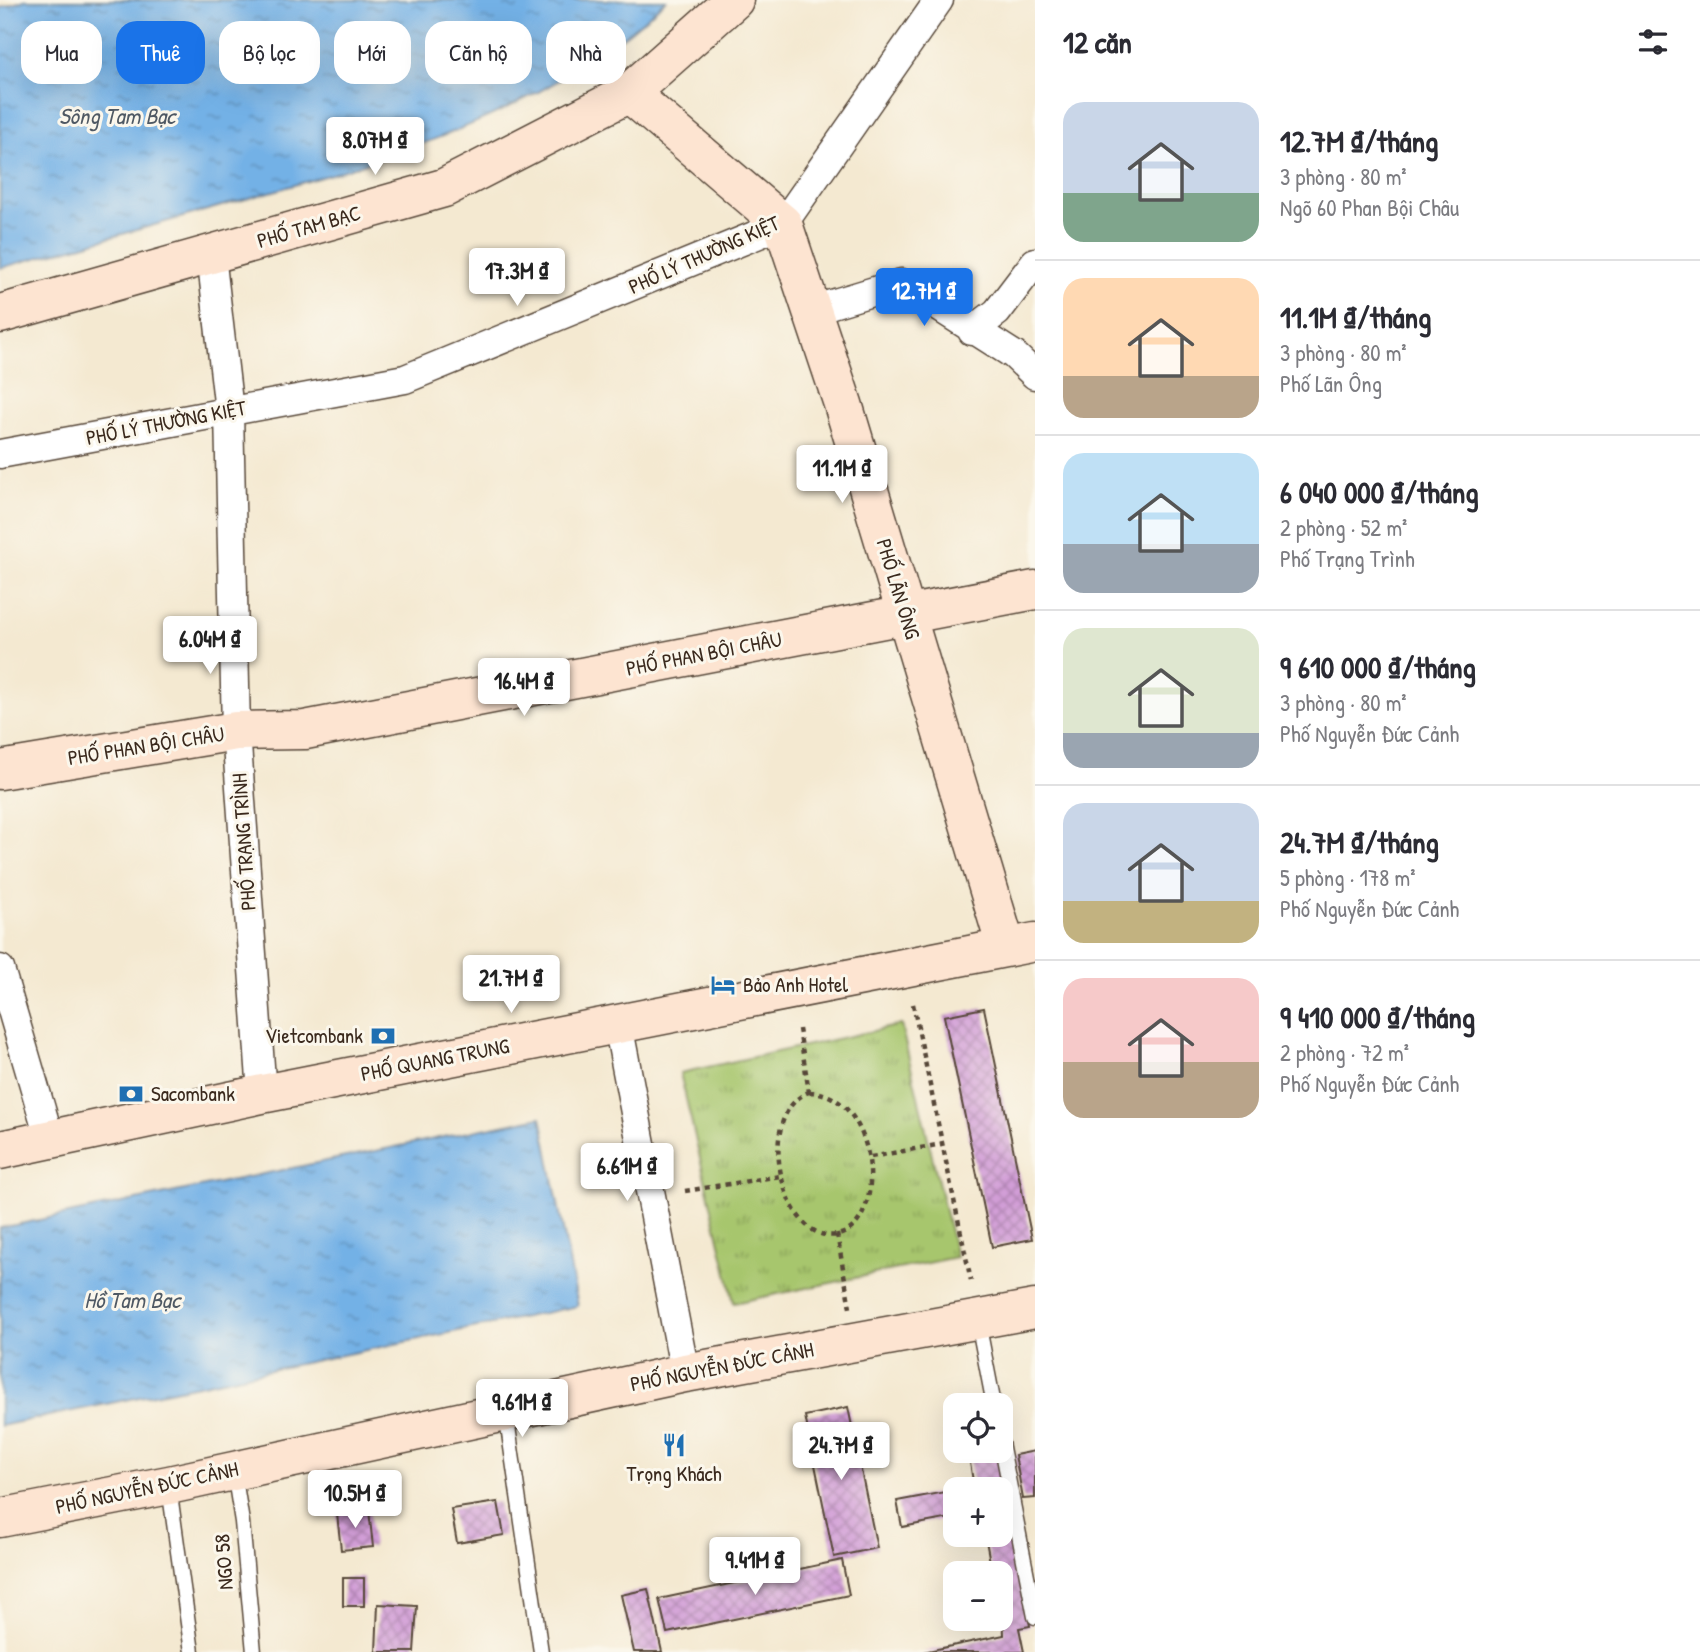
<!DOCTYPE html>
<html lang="vi">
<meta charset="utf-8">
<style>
:root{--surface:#fff;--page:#f2f2f3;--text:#2b2b33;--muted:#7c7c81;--line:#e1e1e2;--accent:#1a73e8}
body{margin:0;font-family:"Patrick Hand",sans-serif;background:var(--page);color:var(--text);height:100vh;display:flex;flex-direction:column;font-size:26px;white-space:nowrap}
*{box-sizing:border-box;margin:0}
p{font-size:23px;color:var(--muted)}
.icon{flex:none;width:38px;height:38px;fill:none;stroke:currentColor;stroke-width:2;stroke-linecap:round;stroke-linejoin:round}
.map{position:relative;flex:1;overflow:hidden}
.side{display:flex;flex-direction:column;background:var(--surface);width:665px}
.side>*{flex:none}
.hud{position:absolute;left:21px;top:21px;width:665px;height:63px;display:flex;gap:14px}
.tools{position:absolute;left:943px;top:1393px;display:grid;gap:14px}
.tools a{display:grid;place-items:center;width:70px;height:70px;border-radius:14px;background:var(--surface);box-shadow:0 7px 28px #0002;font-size:35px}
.price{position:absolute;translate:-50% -60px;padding:0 16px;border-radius:7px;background:#fff;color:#222;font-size:23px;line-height:46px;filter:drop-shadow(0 2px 4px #0008)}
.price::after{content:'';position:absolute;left:50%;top:42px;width:21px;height:16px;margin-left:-10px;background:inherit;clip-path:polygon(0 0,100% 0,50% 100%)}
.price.current{background:var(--accent);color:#fff}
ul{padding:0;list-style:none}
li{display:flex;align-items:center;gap:21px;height:175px;padding:0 28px}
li+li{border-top:2px solid var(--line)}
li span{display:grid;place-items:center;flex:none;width:196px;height:140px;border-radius:21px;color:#555}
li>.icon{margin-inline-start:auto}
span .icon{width:84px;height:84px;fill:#fffc;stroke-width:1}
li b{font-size:30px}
h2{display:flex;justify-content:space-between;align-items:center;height:84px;padding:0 28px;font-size:30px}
.tag{padding:0 24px;border-radius:21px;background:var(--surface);box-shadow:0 7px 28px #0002;font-size:24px;line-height:63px}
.tag.current{background:var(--accent);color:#fff}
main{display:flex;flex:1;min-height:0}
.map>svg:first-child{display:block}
.grass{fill:url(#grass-tufts);stroke:#717846;stroke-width:2}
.water{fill:url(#water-ripples);stroke:#576e82;stroke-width:2}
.building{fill:url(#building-cross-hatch)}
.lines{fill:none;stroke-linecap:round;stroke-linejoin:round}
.lane-casing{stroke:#574739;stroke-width:17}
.street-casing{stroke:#574739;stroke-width:31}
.secondary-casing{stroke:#574739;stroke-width:41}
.path{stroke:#574739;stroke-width:4.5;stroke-dasharray:5 5;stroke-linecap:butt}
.lane{stroke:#fff;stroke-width:14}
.street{stroke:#fff;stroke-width:28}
.secondary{stroke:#fde4d1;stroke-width:38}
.labels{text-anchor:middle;stroke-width:6;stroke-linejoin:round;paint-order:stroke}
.street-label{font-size:21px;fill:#3b2a1e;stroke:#fbf7ec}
.poi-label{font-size:21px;fill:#3b2a1e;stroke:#fbf7ec;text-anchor:start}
.water-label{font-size:23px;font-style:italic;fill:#4f5964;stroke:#fbf7ec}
</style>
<main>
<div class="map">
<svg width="1035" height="1652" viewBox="0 0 1035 1652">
<defs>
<pattern id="grass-tufts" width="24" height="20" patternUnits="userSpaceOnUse" patternTransform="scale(1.75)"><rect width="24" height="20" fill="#a7c66d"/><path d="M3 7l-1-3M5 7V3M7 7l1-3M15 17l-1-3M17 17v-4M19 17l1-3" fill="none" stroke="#89a159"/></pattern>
<pattern id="water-ripples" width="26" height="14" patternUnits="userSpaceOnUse" patternTransform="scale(1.75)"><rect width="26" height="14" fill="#73b1e6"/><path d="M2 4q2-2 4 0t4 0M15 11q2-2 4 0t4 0" fill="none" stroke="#6090ba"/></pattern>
<pattern id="building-cross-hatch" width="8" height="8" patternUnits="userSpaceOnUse" patternTransform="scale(1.75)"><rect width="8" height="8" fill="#d29ed7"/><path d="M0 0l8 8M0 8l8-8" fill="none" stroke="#ac81ae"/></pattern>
</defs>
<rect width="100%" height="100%" fill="#fbf7ec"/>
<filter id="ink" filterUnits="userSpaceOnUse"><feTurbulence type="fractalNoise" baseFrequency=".0143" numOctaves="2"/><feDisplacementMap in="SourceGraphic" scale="14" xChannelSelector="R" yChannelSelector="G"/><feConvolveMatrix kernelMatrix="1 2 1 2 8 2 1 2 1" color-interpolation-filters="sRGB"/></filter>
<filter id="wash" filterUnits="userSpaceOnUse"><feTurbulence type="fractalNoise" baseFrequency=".00686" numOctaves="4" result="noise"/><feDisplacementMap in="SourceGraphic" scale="28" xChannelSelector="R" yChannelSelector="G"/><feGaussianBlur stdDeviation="1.57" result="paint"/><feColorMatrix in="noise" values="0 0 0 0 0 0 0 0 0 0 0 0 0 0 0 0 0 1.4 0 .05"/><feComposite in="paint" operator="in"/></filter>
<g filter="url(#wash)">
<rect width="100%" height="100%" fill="#f4e9d1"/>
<!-- grass -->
<path class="grass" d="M901 1025 956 1257 734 1303 680 1073Z"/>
<!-- water -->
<path class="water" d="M25 0H666C555 106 414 151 270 192 181 218 90 243 0 268V8Z
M541 1117 578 1306 0 1426V1228Z"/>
<g id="blocks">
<!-- building -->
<path class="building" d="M984 1008 1032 1239 992 1247 944 1016Z
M848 1407 877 1548 834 1557 805 1416Z
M968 1451H997L1030 1626 1019 1628 1024 1652H923L1004 1635 1001 1573H992L985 1535H1001V1489H968L974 1487Z
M1035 1451V1498L1023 1499 1015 1455Z
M956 1490V1517L902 1527 897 1501Z
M498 1502 504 1535 457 1543 451 1509Z
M369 1510 373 1547 341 1550 337 1514Z
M842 1560 849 1595 667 1633 659 1599Z
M343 1578H364V1606H343Z
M648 1589 662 1652H634L621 1595Z
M378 1604 417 1606 414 1652H376Z"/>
</g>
</g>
<g filter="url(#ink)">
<use href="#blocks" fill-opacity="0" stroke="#574739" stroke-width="2"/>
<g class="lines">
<!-- lane casing -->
<g class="lane-casing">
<path id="lane" d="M978 1322 994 1405
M506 1413 541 1652
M1001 1442 1035 1617
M234 1472 242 1522 254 1652
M169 1487 192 1652"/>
</g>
<!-- street casing -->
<g class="street-casing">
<path id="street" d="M211 255 229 411 236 731 262 1094
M812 310 901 283 1014 355 1035 375
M972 331 997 312 1035 262
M0 454 405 379 783 224 939 0
M0 969 50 1140
M618 1024 685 1373"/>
</g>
<!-- secondary casing -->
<g class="secondary-casing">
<path id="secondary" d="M629 93 783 224 843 404 1006 947
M0 314 444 188 629 93 734 0
M0 770 236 731 305 730 1035 590
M0 1150 262 1094 1035 942
M0 1518 169 1485 685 1373 1035 1309"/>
</g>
<!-- path -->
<path class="path" d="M913 1004 971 1281
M799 1029 809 1092
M809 1092C876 1092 890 1218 841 1234 785 1252 750 1115 809 1092Z
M871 1157 942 1144
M685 1191 780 1176
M837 1234 850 1308"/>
<!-- lane -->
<use href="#lane" class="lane"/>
<!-- street -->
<use href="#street" class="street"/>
<!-- secondary -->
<use href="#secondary" class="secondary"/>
</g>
</g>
<!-- icons -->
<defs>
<g id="hotel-bare" transform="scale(1.89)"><path d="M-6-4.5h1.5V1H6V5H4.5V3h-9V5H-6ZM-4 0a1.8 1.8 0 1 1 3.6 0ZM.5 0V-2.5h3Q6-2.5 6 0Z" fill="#1f6fb2" stroke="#fbf7ec" stroke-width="2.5" paint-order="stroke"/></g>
<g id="bank-bare" transform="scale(1.89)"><path d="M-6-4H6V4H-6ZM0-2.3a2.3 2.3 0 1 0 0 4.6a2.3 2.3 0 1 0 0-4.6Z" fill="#1f6fb2" stroke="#fbf7ec" stroke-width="2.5" paint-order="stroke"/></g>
<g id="restaurant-bare" transform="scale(1.89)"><path d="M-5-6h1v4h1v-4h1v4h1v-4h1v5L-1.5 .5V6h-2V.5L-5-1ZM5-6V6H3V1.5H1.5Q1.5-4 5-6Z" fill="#1f6fb2" stroke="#fbf7ec" stroke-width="2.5" paint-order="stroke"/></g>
</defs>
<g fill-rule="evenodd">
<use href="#hotel-bare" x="723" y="985"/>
<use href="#bank-bare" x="383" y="1036"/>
<use href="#bank-bare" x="131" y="1094"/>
<use href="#restaurant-bare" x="674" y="1445"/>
</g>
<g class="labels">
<!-- street labels -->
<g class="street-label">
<text transform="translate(309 227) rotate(-16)" y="7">PHỐ TAM BẠC</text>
<text transform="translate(704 255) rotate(-24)" y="7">PHỐ LÝ THƯỜNG KIỆT</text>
<text transform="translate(166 423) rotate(-11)" y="7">PHỐ LÝ THƯỜNG KIỆT</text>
<text transform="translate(898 589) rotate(73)" y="7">PHỐ LÃN ÔNG</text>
<text transform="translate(704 654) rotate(-11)" y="7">PHỐ PHAN BỘI CHÂU</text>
<text transform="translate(146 746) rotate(-9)" y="7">PHỐ PHAN BỘI CHÂU</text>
<text transform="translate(244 842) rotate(-94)" y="7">PHỐ TRẠNG TRÌNH</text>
<text transform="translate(435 1060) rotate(-11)" y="7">PHỐ QUANG TRUNG</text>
<text transform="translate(722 1367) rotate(-11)" y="7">PHỐ NGUYỄN ĐỨC CẢNH</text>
<text transform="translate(147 1488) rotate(-12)" y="7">PHỐ NGUYỄN ĐỨC CẢNH</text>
<text transform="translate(224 1562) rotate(-94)" y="7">NGO 58</text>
</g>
<!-- poi labels -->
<g class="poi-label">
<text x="743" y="992">Bảo Anh Hotel</text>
<text x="363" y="1043" text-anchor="end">Vietcombank</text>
<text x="151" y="1101">Sacombank</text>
<text x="674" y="1481" text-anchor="middle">Trọng Khách</text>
</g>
<!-- water labels -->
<g class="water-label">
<text x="117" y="124">Sông Tam Bạc</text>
<text x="132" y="1308">Hồ Tam Bạc</text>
</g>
</g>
</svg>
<div class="tools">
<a><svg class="icon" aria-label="locate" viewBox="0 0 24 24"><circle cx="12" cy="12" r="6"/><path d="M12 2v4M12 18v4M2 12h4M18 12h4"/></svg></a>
<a>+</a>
<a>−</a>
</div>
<b class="price" style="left:375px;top:177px">8.07M ₫</b>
<b class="price" style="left:517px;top:308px">17.3M ₫</b>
<b class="price current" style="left:924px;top:328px">12.7M ₫</b>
<b class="price" style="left:842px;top:505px">11.1M ₫</b>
<b class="price" style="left:210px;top:676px">6.04M ₫</b>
<b class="price" style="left:524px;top:718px">16.4M ₫</b>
<b class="price" style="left:511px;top:1015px">21.7M ₫</b>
<b class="price" style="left:627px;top:1203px">6.61M ₫</b>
<b class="price" style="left:522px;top:1439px">9.61M ₫</b>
<b class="price" style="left:841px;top:1482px">24.7M ₫</b>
<b class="price" style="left:355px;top:1530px">10.5M ₫</b>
<b class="price" style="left:755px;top:1597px">9.41M ₫</b>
<div class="hud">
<a class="tag">Mua</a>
<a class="tag current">Thuê</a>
<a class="tag">Bộ lọc</a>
<a class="tag">Mới</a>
<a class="tag">Căn hộ</a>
<a class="tag">Nhà</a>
</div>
</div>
<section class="side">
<h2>12 căn<svg class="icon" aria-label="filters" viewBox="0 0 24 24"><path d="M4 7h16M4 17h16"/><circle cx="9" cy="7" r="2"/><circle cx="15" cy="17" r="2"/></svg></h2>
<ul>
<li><span style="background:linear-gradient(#c9d6e8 65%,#7fa58c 0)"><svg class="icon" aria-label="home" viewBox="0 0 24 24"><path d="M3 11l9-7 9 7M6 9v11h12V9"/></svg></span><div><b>12.7M ₫/tháng</b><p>3 phòng · 80 m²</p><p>Ngõ 60 Phan Bội Châu</p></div></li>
<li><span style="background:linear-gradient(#ffd9b3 70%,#b9a48a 0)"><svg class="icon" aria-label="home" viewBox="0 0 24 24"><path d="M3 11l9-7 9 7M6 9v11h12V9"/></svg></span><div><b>11.1M ₫/tháng</b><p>3 phòng · 80 m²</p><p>Phố Lãn Ông</p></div></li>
<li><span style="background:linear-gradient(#bfe0f5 65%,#9aa5b1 0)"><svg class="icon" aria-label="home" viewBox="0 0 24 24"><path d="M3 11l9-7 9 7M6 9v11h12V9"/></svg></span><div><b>6 040 000 ₫/tháng</b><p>2 phòng · 52 m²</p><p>Phố Trạng Trình</p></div></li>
<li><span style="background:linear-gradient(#dfe7d0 75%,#9aa5b1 0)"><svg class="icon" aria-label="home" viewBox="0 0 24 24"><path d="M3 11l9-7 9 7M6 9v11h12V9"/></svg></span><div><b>9 610 000 ₫/tháng</b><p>3 phòng · 80 m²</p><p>Phố Nguyễn Đức Cảnh</p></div></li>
<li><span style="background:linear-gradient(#c9d6e8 70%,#c2b280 0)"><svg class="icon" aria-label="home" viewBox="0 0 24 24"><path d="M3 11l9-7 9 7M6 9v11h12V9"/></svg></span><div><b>24.7M ₫/tháng</b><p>5 phòng · 178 m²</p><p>Phố Nguyễn Đức Cảnh</p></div></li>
<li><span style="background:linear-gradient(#f6c9c9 60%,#b9a48a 0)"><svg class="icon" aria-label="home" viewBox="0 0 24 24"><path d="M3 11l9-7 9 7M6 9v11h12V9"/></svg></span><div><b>9 410 000 ₫/tháng</b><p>2 phòng · 72 m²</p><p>Phố Nguyễn Đức Cảnh</p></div></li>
</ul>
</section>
</main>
